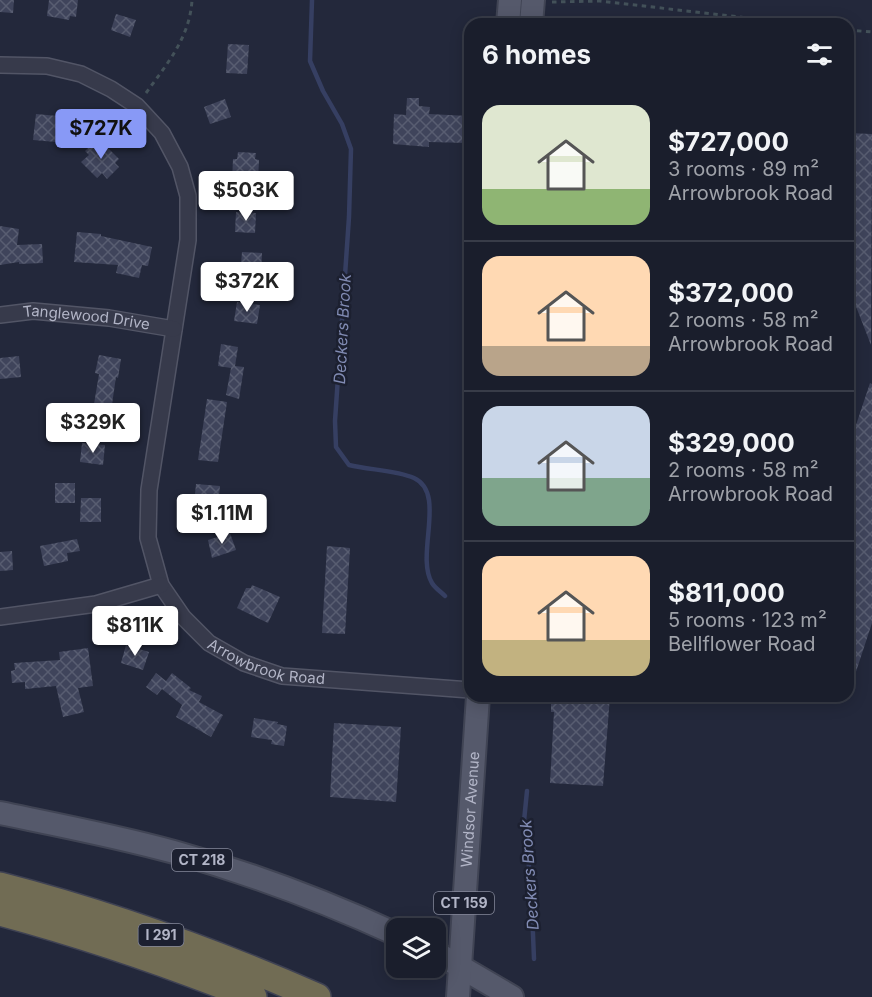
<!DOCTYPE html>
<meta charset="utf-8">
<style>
:root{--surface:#1a1e2c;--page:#232734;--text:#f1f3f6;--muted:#9fa2a9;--line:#383c48;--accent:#8899f6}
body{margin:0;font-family:Inter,sans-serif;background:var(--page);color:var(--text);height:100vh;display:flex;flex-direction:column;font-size:22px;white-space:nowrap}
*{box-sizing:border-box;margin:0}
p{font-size:20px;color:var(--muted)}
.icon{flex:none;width:33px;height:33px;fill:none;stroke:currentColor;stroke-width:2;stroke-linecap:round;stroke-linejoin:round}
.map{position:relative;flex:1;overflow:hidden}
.sheet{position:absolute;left:464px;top:18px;width:390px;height:684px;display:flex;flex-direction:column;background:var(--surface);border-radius:18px;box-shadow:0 3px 15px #0003,0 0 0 2px var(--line)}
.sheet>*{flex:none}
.fabs{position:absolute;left:386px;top:918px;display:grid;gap:12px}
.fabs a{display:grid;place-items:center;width:60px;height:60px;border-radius:12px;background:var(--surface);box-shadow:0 3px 15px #0003,0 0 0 2px var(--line);font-size:30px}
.price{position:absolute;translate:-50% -51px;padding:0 14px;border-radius:6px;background:#fff;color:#222;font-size:20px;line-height:39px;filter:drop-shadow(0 2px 3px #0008)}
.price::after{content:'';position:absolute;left:50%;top:36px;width:18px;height:14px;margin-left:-9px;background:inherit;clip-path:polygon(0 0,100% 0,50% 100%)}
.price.active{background:var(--accent);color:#111}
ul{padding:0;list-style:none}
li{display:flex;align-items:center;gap:18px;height:150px;padding:0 18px}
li+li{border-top:2px solid var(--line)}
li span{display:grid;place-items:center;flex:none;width:168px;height:120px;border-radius:18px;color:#555}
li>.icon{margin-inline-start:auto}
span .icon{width:72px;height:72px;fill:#fffc;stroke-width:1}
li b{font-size:26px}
h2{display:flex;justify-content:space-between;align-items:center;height:72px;padding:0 18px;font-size:26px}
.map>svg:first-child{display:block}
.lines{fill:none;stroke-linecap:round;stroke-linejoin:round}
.stream{stroke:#363f62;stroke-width:4.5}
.building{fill:url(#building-cross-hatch)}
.street-casing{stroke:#525566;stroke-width:18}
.primary-casing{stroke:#404454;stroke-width:26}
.highway-casing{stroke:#3f4253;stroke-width:30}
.path{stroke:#435159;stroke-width:3;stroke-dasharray:4.5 4.5;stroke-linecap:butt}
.street{stroke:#373a4b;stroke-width:15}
.primary{stroke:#55596b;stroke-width:22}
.highway{stroke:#716c54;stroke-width:27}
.labels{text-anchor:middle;stroke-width:5;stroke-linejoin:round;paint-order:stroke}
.shield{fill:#1c2030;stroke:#85889a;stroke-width:1.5}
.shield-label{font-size:14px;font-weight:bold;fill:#b2b5c7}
.street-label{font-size:15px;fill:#b2b5c7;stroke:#1c2030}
.water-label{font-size:16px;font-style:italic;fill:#818bb3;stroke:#1c2030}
</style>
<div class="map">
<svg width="872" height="997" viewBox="0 0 872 997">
<defs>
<pattern id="building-cross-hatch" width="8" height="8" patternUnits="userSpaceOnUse" patternTransform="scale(1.5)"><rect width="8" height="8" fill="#3f445b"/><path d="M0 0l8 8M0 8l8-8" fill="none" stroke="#585d71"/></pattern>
</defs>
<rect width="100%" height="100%" fill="#23283b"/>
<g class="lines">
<!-- stream -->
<path class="stream" d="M312 0 310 61 323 91 342 124 351 149 349 217 335 421 336 447 349 465C369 470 396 470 414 478 447 493 415 555 432 583 435 588 441 592 445 596
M527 791 524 821 531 885 534 959"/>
</g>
<!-- building -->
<path class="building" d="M0 0H14L13 13 0 12Z
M49 0H78L76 17 70 16 69 20 47 16Z
M116 14 136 20 130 37 111 30Z
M228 44 249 45 247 74 226 73Z
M407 98H419V106L430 107 429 114 469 116 468 143 429 142V147L393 144 394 114 406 115Z
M225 99 231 117 210 124 204 107Z
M36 114 58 116V120L64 121 62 138H56V142L33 140Z
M848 133 872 134 871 345 848 286Z
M98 138 119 159 115 163 119 167 107 179 102 173 97 178 81 162 89 155 85 151Z
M238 152 256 153 255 159 259 160 258 182 232 181 233 159H237Z
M236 212 256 213 255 233 235 232Z
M0 226 19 229 17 245 42 244 43 263 19 264V262L0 265Z
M77 232 101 234V236L152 247 148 266 142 265 139 278 116 273 118 265 74 262Z
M242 252 262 253 261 276 240 275Z
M237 302 260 305 257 324 234 321Z
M221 344 238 347 235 366 244 367 239 399 226 395 231 368 218 366Z
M99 355 121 359 118 378 116 377 110 418 92 416 99 374 95 373Z
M19 356 21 377 0 379V358Z
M870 383 872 384V623L850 690H848V449Z
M207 399 227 402 218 462 198 460Z
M70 411 85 412 84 424 69 423Z
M82 443 105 445 103 465 80 462Z
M55 483H75V503H55Z
M196 484 220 486 218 507 194 504Z
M81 498H101V522H80Z
M230 533 236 550 212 558 208 540Z
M77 539 80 551 67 553 68 561 44 566 40 546Z
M327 546 350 548 345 634 322 633Z
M12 551 13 570 0 571V552Z
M252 585 280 597 268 623 237 608 246 588H251Z
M126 645 149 652 143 670 121 663Z
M88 648 93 686 78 688 84 712 63 717 56 686 25 689V682L12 683 11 671 15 670 14 663 60 660 59 652Z
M156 673 166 681 172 673 191 688 189 690 202 696 199 702 223 715 211 737 176 717 182 705 162 689 157 695 146 687Z
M551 696H610L603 786 550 783 554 712H551Z
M254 718 278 722 277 724 287 726 284 746 271 744 272 740 251 737Z
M334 723 401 727 396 802 330 797Z"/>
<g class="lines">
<!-- street casing -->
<g class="street-casing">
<g id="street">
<path id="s1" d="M0 65 47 66 81 74 111 89 137 106 162 133 180 167 188 196V240L149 490 148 538 161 585 183 617 209 643 244 663 282 676 470 690"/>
<path id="s2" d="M0 315 33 311 109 318 174 329"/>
<path d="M0 617 96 604 161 585"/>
</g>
</g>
<!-- primary casing -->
<g class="primary-casing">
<g id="primary">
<path d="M508 24 510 0"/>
<path d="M531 24 533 0"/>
<path d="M0 813C58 825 116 836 174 852 250 873 324 901 396 934"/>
<path d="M435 952 512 997"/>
<path id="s3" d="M458 997 478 696"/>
</g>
</g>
<!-- highway casing -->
<g class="highway-casing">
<path id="highway" d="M0 886C109 914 214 952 317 997
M0 912C86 935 170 964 253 997"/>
</g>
<!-- path -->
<path class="path" d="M552 2 600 1 800 24
M848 30 872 32
M146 93C167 64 190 37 192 0"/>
<!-- street -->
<use href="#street" class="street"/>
<!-- primary -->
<use href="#primary" class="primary"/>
<!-- highway -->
<use href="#highway" class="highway"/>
</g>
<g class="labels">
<!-- shield labels -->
<g class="shield">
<rect x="172" y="849" width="60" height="22" rx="4.5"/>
<rect x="434" y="892" width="60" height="22" rx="4.5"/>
<rect x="138.5" y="924" width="45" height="22" rx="4.5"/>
</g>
<g class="shield-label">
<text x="202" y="865">CT 218</text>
<text x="464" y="908">CT 159</text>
<text x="161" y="940">I 291</text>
</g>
<!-- street labels -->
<g class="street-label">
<text dy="5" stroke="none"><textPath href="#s2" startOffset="87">Tanglewood Drive</textPath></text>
<text dy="5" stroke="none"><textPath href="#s1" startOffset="783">Arrowbrook Road</textPath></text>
<text dy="5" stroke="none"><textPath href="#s3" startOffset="188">Windsor Avenue</textPath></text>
</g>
<!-- water labels -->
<g class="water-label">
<text transform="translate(342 329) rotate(-87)" y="6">Deckers Brook</text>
<text transform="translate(529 875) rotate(-94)" y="6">Deckers Brook</text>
</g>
</g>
</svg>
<div class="fabs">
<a><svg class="icon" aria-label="layers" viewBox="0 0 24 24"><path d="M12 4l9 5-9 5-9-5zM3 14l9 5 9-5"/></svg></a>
</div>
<b class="price active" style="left:101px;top:160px">$727K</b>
<b class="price" style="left:246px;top:222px">$503K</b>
<b class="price" style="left:247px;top:313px">$372K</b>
<b class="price" style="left:93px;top:454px">$329K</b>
<b class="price" style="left:222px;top:545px">$1.11M</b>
<b class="price" style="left:135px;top:657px">$811K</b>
<section class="sheet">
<h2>6 homes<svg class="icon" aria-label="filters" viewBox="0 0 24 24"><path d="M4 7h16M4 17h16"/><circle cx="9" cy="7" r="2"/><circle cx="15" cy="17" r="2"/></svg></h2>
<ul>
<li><span style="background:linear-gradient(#dfe7d0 70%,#8fb573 0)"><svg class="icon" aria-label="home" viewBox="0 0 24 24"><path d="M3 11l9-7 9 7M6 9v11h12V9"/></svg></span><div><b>$727,000</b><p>3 rooms · 89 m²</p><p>Arrowbrook Road</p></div></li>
<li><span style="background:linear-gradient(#ffd9b3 75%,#b9a48a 0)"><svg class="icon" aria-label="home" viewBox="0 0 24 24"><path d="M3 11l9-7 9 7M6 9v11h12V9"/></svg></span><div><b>$372,000</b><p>2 rooms · 58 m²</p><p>Arrowbrook Road</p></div></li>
<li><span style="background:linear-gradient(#c9d6e8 60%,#7fa58c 0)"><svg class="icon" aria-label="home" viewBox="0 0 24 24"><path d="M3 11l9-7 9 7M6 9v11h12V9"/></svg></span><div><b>$329,000</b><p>2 rooms · 58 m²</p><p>Arrowbrook Road</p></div></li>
<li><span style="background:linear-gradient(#ffd9b3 70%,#c2b280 0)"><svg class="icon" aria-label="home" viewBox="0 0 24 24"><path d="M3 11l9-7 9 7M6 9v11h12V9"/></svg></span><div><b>$811,000</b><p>5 rooms · 123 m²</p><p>Bellflower Road</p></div></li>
</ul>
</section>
</div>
